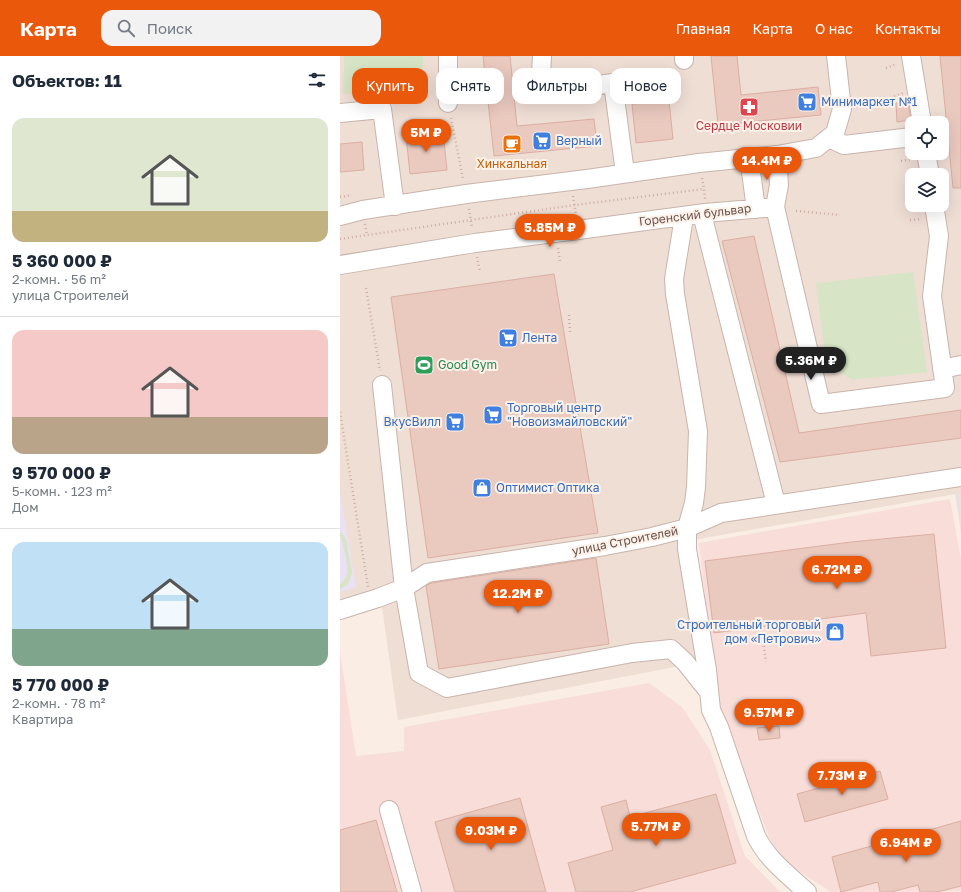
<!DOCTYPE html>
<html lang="ru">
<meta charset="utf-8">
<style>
:root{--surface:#fff;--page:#f2f2f3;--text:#1f2937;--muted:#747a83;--line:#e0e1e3;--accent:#ea580c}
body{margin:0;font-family:"Golos Text",sans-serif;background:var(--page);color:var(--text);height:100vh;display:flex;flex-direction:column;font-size:15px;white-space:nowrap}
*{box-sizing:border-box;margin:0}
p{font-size:13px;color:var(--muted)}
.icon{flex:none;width:22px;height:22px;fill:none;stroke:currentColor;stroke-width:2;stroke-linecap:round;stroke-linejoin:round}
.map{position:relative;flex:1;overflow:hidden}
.panel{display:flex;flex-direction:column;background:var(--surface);width:340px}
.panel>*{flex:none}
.top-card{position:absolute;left:12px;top:12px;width:380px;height:36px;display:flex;gap:8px}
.tools{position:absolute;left:565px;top:60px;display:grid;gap:8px}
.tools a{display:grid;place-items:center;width:44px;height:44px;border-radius:8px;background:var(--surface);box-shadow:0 4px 16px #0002;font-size:20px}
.price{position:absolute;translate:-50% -34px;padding:0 9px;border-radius:14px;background:var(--accent);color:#fff;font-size:13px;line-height:26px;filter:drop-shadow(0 1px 2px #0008)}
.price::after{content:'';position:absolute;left:50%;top:24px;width:12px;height:9px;margin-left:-6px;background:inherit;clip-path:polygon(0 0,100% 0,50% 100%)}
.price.selected{background:#222;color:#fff}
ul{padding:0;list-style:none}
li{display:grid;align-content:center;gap:8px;height:212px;padding:0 12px}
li+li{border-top:1px solid var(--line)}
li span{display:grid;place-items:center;height:124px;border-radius:12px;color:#555}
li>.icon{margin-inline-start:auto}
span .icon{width:72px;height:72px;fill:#fffc;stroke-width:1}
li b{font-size:17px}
h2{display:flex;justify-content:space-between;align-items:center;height:48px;padding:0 12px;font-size:17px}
.tag{padding:0 14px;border-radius:12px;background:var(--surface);box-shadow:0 4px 16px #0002;font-size:14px;line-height:36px}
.tag.selected{background:var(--accent);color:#fff}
header{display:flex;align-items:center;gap:24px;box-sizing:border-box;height:56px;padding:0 20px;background:var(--accent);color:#fff}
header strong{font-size:19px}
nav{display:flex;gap:22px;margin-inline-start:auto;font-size:14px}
.search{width:280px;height:36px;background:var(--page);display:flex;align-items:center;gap:10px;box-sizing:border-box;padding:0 14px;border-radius:12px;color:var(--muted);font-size:15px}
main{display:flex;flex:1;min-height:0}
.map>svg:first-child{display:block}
.residential{fill:#efded4;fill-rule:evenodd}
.commercial{fill:#f8ddd9}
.industrial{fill:#e9e1de}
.education{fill:#eae1f5}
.green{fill:#d7e4c5}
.building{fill:#eac9bf;stroke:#dbaea2}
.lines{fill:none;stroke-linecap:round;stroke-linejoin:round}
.minor-casing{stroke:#c8b4ac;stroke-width:20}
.path{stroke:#cfada3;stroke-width:2.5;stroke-dasharray:1 3;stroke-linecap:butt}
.minor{stroke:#fff;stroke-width:18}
.labels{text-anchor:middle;stroke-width:4;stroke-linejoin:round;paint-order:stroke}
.shop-label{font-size:12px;fill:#366cbe;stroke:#fcf2ea;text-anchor:start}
.health-label{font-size:12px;fill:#be3a42;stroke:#fcf2ea}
.food-label{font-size:12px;fill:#c56008;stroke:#fcf2ea}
.street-label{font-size:12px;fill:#6d534d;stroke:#fcf2ea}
.leisure-label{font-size:12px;fill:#27864d;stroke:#fcf2ea;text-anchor:start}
</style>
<header>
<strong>Карта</strong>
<div class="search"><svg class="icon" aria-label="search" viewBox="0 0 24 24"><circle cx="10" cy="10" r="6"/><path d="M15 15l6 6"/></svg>Поиск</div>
<nav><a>Главная</a><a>Карта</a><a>О нас</a><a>Контакты</a></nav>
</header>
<main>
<section class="panel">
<h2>Объектов: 11<svg class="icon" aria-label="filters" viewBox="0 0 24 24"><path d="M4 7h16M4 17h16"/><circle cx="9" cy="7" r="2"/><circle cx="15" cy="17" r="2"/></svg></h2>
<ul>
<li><span style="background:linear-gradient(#dfe7d0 75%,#c2b280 0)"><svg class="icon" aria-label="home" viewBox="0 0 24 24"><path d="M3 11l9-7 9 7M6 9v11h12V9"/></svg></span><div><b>5 360 000 ₽</b><p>2-комн. · 56 m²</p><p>улица Строителей</p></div></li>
<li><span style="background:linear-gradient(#f6c9c9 70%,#b9a48a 0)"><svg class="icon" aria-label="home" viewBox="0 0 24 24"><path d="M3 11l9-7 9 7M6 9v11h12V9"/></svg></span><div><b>9 570 000 ₽</b><p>5-комн. · 123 m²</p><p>Дом</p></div></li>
<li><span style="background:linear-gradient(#bfe0f5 70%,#7fa58c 0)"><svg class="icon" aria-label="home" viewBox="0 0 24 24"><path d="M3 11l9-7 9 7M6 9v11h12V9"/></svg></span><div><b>5 770 000 ₽</b><p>2-комн. · 78 m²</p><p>Квартира</p></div></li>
</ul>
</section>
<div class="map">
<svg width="621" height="836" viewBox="0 0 621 836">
<rect width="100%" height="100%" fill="#f9ede4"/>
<!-- residential -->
<path class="residential" d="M0 0H621V437L353 484 371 604 58 664 40 537 0 549ZM572 67H602V97H572ZM572 119H602V149H572Z"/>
<!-- commercial -->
<path class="commercial" d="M610 443 621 504V835L491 836 442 804 430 783 377 649 359 487Z
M0 596 16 700 64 695V671L309 627 342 651 370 694 405 800 440 836H0Z"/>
<!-- industrial -->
<path class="industrial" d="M615 437H621V476Z"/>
<!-- education -->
<path class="education" d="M0 436 16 531 0 536Z"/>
<!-- green -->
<path class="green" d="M4 0H83L82 22H70L69 14 63 16 62 33 3 38Z
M573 216 587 316 512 324 486 306 476 227Z
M0 475 6 483 12 516 9 526 6 530 0 533V528C14 520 4 497 2 484L0 481Z"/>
<!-- building -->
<path class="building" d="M143 0H170L177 70 254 63 257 90 154 100Z
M371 0H397L401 39 478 31 481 59 378 69Z
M600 0H621V132H613Z
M329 45 333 83 296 87 292 48Z
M568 46 571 64 557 66 556 47Z
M103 76 107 114 70 118 66 79Z
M22 86 24 114 0 116V88Z
M414 180 459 377 621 354V382L440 406 382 185Z
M214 218 258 477 88 502 51 241Z
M594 478 606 592 531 600 526 557 374 577 365 505 511 486Z
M256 502 269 588 99 613 86 530 91 527Z
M439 670 440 682 419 684 417 672Z
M540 715 548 743 465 766 457 738Z
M376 738 396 807 290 836H236L228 807 273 794 261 751 286 744 290 761Z
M180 742 206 836H115L95 766Z
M36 764 57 836H0V774Z
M621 765V830L597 836H580L578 829 551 836H540L538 826 501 836 492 801Z"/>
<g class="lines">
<!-- minor casing -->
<g class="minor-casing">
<path id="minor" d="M108 0V47
M202 0 200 37 273 27 285 117
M571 0 582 67
M344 4V0
M0 57 42 53 55 150
M489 82 504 89 572 81
M586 97 590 119
M409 101 416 153
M435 151 439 129 437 99
M365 157 364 166 436 448
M0 160 23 154 126 138 247 123 359 107 437 99 476 92 495 77 502 53 496 0
M344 161 334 223 335 238 358 375 356 431 354 447 347 472V493L367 614 371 654 379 671 416 780C427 803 448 819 467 836
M0 209 135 187 238 174 365 157 435 151 481 348 605 332 592 240 599 180 594 149
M602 313 621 309
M42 329 64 532 79 617 107 632 292 597 331 593 345 606 369 636
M0 554 38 542 64 532 87 517 265 490 312 481 347 472 381 457 621 421
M49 754 72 836"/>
</g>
<!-- path -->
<path class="path" d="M546 12 557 8
M516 51 536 48 563 37
M111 62 123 123
M561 105 572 103
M362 122 364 133
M566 135H572
M233 140 236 159
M0 141 12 139
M129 153 132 172
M456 155 500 159
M570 164 582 163
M25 168 27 179
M0 183 235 149 364 133 365 143
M218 192 220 205
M137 201 140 216
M26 232 40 315
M229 259 230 277
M0 356 28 531
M421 570 426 606"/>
<!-- minor -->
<use href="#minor" class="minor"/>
</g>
<!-- icons -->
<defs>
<g id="supermarket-square" transform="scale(1)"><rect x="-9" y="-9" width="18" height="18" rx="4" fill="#3f7fe0" stroke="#fcf2ea"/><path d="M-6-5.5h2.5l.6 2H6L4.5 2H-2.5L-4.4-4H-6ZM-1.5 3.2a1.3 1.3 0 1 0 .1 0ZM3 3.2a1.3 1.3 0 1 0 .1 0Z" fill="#fff"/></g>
<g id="pharmacy-square" transform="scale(1)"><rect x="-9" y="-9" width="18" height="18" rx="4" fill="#e0444e" stroke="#fcf2ea"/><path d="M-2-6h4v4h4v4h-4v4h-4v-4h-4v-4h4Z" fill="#fff"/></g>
<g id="cafe-square" transform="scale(1)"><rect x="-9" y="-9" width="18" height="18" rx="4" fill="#e8710a" stroke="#fcf2ea"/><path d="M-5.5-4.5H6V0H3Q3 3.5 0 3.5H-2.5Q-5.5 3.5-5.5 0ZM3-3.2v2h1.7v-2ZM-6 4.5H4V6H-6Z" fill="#fff"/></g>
<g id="stadium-square" transform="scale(1)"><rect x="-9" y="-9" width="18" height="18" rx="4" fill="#2e9e5b" stroke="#fcf2ea"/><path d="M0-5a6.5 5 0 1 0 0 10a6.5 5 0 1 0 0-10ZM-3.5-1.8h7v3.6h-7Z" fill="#fff"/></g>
<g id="shop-square" transform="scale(1)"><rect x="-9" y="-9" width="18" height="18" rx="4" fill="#3f7fe0" stroke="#fcf2ea"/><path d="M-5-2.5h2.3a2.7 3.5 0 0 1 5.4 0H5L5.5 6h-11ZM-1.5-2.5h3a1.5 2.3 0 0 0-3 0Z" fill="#fff"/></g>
</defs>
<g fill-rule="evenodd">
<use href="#supermarket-square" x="467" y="46"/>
<use href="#pharmacy-square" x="409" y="51"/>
<use href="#supermarket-square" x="202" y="85"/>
<use href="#cafe-square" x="172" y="88"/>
<use href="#supermarket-square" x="168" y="282"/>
<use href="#stadium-square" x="84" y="309"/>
<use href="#supermarket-square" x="153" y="359"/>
<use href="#supermarket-square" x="115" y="366"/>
<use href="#shop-square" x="142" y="432"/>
<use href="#shop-square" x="495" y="576"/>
</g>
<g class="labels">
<!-- shop labels -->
<g class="shop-label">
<text x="481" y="50">Минимаркет №1</text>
<text x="216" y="89">Верный</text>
<text x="182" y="286">Лента</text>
<text x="167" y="356">Торговый центр<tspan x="167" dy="14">"Новоизмайловский"</tspan></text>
<text x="101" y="370" text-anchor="end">ВкусВилл</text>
<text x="156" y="436">Оптимист Оптика</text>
<text x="481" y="573" text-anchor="end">Строительный торговый<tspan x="481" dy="14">дом «Петрович»</tspan></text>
</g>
<!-- health labels -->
<g class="health-label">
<text x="409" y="74">Сердце Московии</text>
</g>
<!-- food labels -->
<g class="food-label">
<text x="172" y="112">Хинкальная</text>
</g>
<!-- street labels -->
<g class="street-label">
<text transform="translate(355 159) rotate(-7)" y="4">Горенский бульвар</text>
<text transform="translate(285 485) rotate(-11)" y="4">улица Строителей</text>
</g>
<!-- leisure labels -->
<g class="leisure-label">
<text x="98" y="313">Good Gym</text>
</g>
</g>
</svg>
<div class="tools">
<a><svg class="icon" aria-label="locate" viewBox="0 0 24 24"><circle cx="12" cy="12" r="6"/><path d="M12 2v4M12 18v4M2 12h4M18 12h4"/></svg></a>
<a><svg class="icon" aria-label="layers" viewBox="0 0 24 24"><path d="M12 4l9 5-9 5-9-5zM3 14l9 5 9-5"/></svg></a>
</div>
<b class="price" style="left:86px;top:97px">5M ₽</b>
<b class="price" style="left:427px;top:125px">14.4M ₽</b>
<b class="price" style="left:210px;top:192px">5.85M ₽</b>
<b class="price selected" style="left:471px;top:325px">5.36M ₽</b>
<b class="price" style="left:497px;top:534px">6.72M ₽</b>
<b class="price" style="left:178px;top:558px">12.2M ₽</b>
<b class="price" style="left:429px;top:677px">9.57M ₽</b>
<b class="price" style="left:502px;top:740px">7.73M ₽</b>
<b class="price" style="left:316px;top:791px">5.77M ₽</b>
<b class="price" style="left:151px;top:795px">9.03M ₽</b>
<b class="price" style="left:566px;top:807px">6.94M ₽</b>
<div class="top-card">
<a class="tag selected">Купить</a>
<a class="tag">Снять</a>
<a class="tag">Фильтры</a>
<a class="tag">Новое</a>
</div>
</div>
</main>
